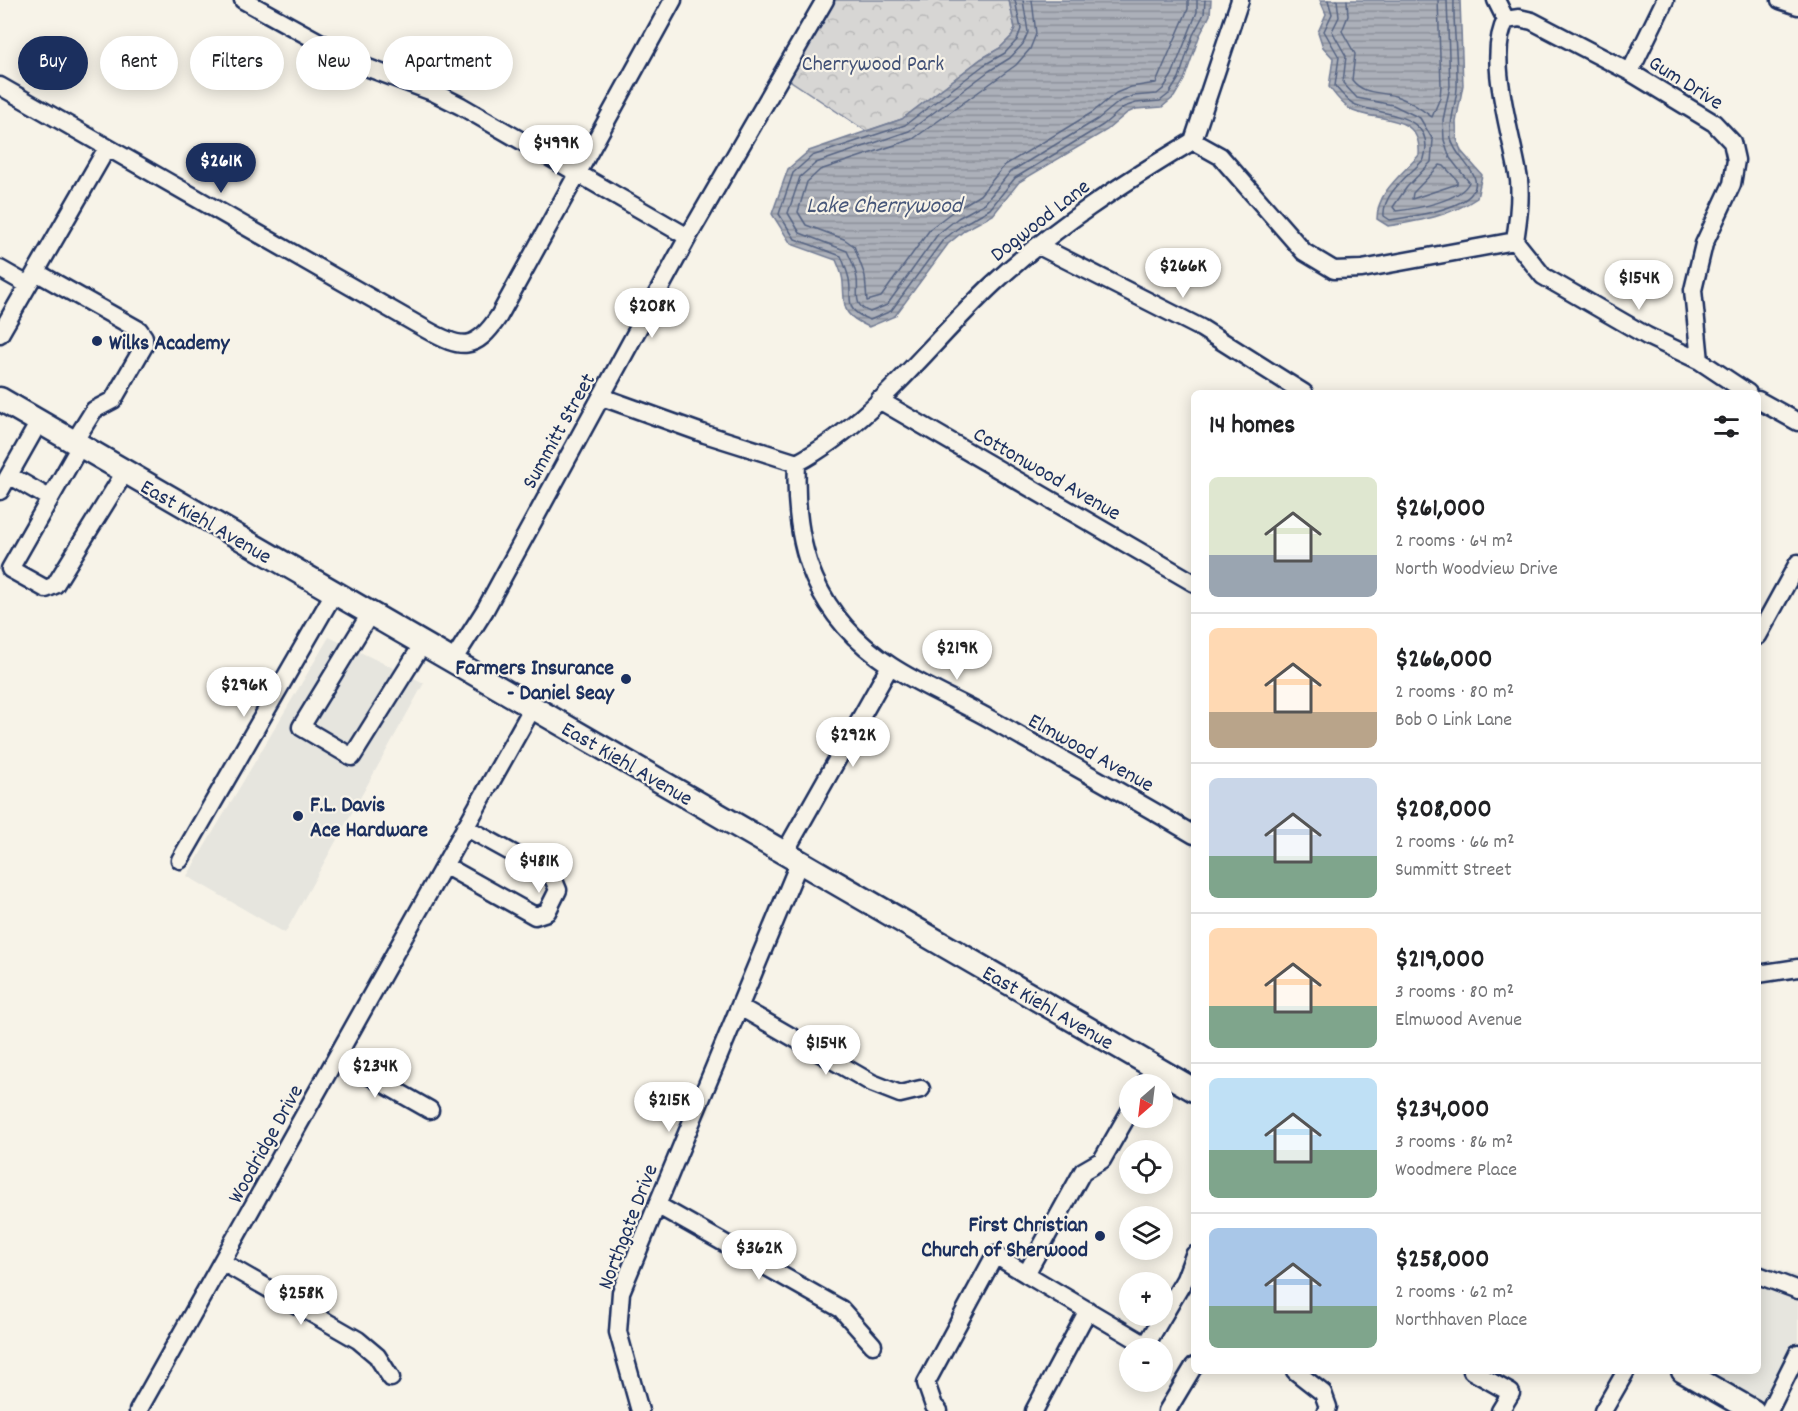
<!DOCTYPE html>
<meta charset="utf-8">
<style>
:root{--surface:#fff;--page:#f6f6f6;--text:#202124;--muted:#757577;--line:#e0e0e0;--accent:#1b2f5e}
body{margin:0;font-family:Dekko,sans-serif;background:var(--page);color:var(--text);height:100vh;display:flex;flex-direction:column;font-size:22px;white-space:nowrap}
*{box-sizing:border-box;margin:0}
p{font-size:20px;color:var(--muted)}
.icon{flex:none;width:33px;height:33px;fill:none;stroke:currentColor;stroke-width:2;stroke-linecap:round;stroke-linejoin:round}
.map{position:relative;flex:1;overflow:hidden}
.panel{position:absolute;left:1191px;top:390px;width:570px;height:984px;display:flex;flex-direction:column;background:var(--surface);border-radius:9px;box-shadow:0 3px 15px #0003}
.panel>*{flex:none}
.hud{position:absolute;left:18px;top:36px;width:570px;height:54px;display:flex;gap:12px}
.needle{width:39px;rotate:208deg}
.buttons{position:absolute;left:1119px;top:1074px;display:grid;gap:12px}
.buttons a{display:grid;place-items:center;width:54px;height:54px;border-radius:50%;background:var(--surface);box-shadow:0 3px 15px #0003;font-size:30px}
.price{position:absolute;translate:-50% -51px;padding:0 14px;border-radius:21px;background:#fff;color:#222;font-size:20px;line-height:39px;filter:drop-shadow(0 2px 3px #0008)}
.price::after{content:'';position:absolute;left:50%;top:36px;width:18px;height:14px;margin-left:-9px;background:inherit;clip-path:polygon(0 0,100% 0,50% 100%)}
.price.active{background:var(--accent);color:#fff}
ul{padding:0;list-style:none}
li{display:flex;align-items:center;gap:18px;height:150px;padding:0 18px}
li+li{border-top:2px solid var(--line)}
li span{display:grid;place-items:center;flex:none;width:168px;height:120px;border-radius:9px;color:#555}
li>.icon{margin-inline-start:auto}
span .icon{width:72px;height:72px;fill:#fffc;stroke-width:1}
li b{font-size:26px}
h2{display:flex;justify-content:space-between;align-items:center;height:72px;padding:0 18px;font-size:26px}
.tag{padding:0 21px;border-radius:27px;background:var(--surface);box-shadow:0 3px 15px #0003;font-size:21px;line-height:54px}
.tag.active{background:var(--accent);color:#fff}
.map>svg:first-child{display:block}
.built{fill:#e6e5de}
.forest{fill:url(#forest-crowns);stroke:#798299;stroke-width:1.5}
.water{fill:url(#water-rules);stroke:#727c95;stroke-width:1.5}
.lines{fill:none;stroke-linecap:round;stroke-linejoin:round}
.shore{stroke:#556382;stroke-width:1.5}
.minor-casing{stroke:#1b2f5e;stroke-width:21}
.major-casing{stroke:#1b2f5e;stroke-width:27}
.minor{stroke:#f7f3e8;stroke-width:16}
.major{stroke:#f7f3e8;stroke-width:22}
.poi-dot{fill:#1b2f5e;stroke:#f7f3e8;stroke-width:2}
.labels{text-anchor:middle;stroke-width:4.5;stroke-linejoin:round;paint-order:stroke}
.park-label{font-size:22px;fill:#415076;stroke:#f7f3e8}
.street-label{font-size:22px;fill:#1b2f5e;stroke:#f7f3e8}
.poi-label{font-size:22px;font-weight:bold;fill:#1b2f5e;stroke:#f7f3e8;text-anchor:start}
.water-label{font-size:24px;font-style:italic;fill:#465679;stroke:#f7f3e8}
</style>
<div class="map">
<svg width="1798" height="1411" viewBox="0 0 1798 1411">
<defs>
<pattern id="forest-crowns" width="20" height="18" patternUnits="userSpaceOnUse" patternTransform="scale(1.5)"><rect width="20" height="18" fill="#d7d6d4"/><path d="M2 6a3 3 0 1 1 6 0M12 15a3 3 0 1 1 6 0" fill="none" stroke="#b8b8b8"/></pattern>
<pattern id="water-rules" width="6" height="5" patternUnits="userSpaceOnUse" patternTransform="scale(1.5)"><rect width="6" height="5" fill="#acb0b9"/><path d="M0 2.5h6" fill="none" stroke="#8b909a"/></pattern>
</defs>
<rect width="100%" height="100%" fill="#f7f3e8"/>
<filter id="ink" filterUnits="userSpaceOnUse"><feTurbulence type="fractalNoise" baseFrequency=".0167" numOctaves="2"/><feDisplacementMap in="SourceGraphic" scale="12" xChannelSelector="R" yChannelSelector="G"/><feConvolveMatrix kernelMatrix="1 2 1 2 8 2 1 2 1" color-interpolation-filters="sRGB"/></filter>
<g filter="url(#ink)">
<!-- built -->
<path class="built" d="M329 637 424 683 285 933 187 876Z
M1758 1263 1798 1276V1353L1769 1411 1683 1371H1758Z"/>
<!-- forest -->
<path class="forest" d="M825 0H1009L1015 28 1012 36 1000 48 981 59 902 119 866 131 782 75Z"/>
<!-- water -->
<path class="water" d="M1009 0H1211L1210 15 1199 37 1184 80 1174 97 1162 107 1136 109 1127 113 1107 130 1019 182 993 215 965 230 948 244 895 316 869 327C842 314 845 311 843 283 843 275 839 267 836 260L791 244 772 214 788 169 809 151 902 119 981 59 1000 48 1012 36 1015 28Z
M1320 0H1460L1463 85 1456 122 1457 139 1461 151 1482 175 1477 198C1451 216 1419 221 1388 226L1377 219C1377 191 1403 174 1419 155 1422 113 1379 122 1353 111 1343 106 1335 95 1329 87L1333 58 1323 47 1318 32 1326 14Z"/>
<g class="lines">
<!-- shore -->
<path class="shore" d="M1015 0 1021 29 1017 40 1005 53 984 65 905 125 812 156 793 173 779 214 795 239 841 256C844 263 847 271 849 279 853 301 842 309 870 320L891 311 943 240 962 225 990 209 1015 178 1103 125 1124 107 1136 103 1160 101 1169 94 1179 78 1193 35 1204 14 1205 0
M1023 0 1028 32 1023 44 1010 58 989 71 909 131 816 163 800 177 788 213 800 233 847 251C851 259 856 270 857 279 859 295 852 305 870 312L887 305 938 234 958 218 985 203 1010 172 1098 119 1120 101 1133 96 1157 94 1163 89 1172 75 1197 12V0
M1032 0 1036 34 1030 49 1016 65 913 139 820 170 807 182 798 212 806 225 844 239 854 246 865 276 867 301 881 297 931 228 952 212 980 195 1005 165 1093 112 1116 93 1131 87 1156 83 1188 9V0
M1328 0 1332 14 1324 31 1339 57 1335 86C1341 93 1348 102 1356 105 1383 116 1437 113 1424 159 1411 174 1382 193 1384 216L1390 220C1409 217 1460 210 1472 193 1486 175 1454 158 1451 138 1449 120 1456 105 1457 88 1458 58 1453 29 1454 0
M1337 0 1339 17 1332 31 1346 56 1343 83 1357 98 1393 105 1420 118 1433 140 1431 162 1407 187 1393 207 1396 211C1415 209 1461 201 1469 182L1450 158 1444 140 1443 120 1450 86 1447 0
M1347 0 1348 16 1342 31 1355 54 1352 80C1364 95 1378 91 1395 96 1409 100 1421 109 1432 117L1440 98 1441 85 1438 0
M1440 165 1444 166 1457 180V184L1412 199 1413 193Z"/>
<!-- minor casing -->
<g class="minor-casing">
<path id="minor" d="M243 0 363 66 435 93 461 106 688 237
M1496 0 1506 20
M1780 0 1798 6
M1630 72 1665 0
M0 86 427 330C461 349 475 352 499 316L673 0
M1193 141 1240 0
M1515 241C1518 221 1521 200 1519 180 1513 138 1485 57 1506 20L1519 18 1532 21 1630 72 1714 123 1732 142 1736 160 1732 184 1704 244 1693 290 1700 361
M1515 241 1543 276 1647 336 1700 361 1748 393
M1039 246 1201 328 1304 393
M0 269 28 285
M36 272 139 330 144 337V346L113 400 94 410 74 442
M0 334 107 148
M602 397 705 434 797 463C875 421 929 344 993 284 1053 228 1123 183 1193 141L1220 156 1304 252 1334 270 1362 269 1515 241
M879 400 1194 583
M1758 400 1798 422
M80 446 10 569 46 589 55 585 125 472
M797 463C793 549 816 617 891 666 923 687 959 701 992 720 1059 758 1127 795 1194 835
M9 475 49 498
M0 491 39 422
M370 614 301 727 352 757 422 645
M1758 636 1798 563
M452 662 485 610 688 237 825 0
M785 852 890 666
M180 860 334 593
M444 865 535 916 547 912 558 890 553 878 545 871 465 827
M1758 974 1798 968
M740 1007 872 1083 900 1094 921 1089
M338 1058 430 1110
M1145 1084 1154 1067
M1130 1111 1102 1160 1083 1171 1026 1274 1146 1345 1185 1279 1194 1255
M657 1205 841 1309 873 1345
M222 1262 358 1340 377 1356 391 1378
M1758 1275 1798 1290
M1295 1371 1323 1393 1328 1407 1326 1411
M1472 1371 1511 1393 1500 1411
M138 1411 533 707
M640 1411 618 1332 621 1292 799 863
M939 1411 934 1406 926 1383 995 1255 1026 1274
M1034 1411 1088 1310
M1167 1411 1194 1366
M1603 1411 1626 1371
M1769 1411 1798 1353"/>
</g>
<!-- major casing -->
<g class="major-casing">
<path id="major" d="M0 399 1194 1090
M1683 1371 1753 1411"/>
</g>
<!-- minor -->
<use href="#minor" class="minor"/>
<!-- major -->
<use href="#major" class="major"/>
</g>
</g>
<!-- markers -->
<g class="poi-dot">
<circle cx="97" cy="341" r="6"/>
<circle cx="626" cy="679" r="6"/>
<circle cx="298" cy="816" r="6"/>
<circle cx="1100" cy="1236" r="6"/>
</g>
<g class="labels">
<!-- park labels -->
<g class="park-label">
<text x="873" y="70">Cherrywood Park</text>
</g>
<!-- street labels -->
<g class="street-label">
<text transform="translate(1687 81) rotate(32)" y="8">Gum Drive</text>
<text transform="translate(1039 219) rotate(-38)" y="8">Dogwood Lane</text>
<text transform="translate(557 430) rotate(-61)" y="8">Summitt Street</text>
<text transform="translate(1048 472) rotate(30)" y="8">Cottonwood Avenue</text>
<text transform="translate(207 520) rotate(30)" y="8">East Kiehl Avenue</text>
<text transform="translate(1092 751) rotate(29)" y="8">Elmwood Avenue</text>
<text transform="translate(628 762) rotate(30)" y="8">East Kiehl Avenue</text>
<text transform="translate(1049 1006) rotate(30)" y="8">East Kiehl Avenue</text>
<text transform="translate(264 1143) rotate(-61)" y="8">Woodridge Drive</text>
<text transform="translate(626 1226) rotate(-69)" y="8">Northgate Drive</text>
</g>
<!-- poi labels -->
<g class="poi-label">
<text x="109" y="349">Wilks Academy</text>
<text x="614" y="674" text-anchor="end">Farmers Insurance<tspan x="614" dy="25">- Daniel Seay</tspan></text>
<text x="310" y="811">F.L. Davis<tspan x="310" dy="25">Ace Hardware</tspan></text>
<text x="1088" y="1231" text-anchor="end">First Christian<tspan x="1088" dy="25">Church of Sherwood</tspan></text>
</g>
<!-- water labels -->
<g class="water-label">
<text x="884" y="212">Lake Cherrywood</text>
</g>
</g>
</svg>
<div class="buttons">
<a><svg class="needle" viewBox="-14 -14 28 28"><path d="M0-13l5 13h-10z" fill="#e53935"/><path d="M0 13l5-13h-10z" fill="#757577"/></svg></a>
<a><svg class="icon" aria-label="locate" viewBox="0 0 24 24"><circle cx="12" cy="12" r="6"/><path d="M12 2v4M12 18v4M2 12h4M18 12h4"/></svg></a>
<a><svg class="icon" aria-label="layers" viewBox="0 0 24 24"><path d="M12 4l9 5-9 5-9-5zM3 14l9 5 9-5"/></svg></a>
<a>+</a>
<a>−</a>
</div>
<b class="price" style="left:556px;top:176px">$499K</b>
<b class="price active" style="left:221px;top:194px">$261K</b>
<b class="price" style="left:1183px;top:299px">$266K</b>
<b class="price" style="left:1639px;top:311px">$154K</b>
<b class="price" style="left:652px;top:339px">$208K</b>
<b class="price" style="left:957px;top:681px">$219K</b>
<b class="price" style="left:244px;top:718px">$296K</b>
<b class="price" style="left:853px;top:768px">$292K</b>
<b class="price" style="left:539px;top:894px">$481K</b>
<b class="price" style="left:826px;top:1076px">$154K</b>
<b class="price" style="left:375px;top:1099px">$234K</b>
<b class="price" style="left:669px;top:1133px">$215K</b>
<b class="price" style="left:759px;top:1281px">$362K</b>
<b class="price" style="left:301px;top:1326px">$258K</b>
<div class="hud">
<a class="tag active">Buy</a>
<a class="tag">Rent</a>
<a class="tag">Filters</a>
<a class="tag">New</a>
<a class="tag">Apartment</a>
</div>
<section class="panel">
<h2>14 homes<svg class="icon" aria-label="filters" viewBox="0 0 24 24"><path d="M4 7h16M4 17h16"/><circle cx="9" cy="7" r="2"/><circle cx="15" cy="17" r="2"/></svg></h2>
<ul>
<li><span style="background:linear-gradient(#dfe7d0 65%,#9aa5b1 0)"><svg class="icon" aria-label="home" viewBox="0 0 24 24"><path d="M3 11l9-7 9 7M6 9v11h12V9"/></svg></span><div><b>$261,000</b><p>2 rooms · 64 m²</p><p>North Woodview Drive</p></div></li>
<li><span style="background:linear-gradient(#ffd9b3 70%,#b9a48a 0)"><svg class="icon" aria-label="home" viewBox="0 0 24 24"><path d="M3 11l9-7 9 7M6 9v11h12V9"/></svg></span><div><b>$266,000</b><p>2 rooms · 80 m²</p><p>Bob O Link Lane</p></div></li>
<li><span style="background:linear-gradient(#c9d6e8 65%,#7fa58c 0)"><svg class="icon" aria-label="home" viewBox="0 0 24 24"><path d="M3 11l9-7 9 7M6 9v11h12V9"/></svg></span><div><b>$208,000</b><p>2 rooms · 66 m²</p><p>Summitt Street</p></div></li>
<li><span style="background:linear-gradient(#ffd9b3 65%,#7fa58c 0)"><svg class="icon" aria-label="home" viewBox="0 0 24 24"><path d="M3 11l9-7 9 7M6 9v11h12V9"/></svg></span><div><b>$219,000</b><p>3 rooms · 80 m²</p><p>Elmwood Avenue</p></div></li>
<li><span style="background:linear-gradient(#bfe0f5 60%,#7fa58c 0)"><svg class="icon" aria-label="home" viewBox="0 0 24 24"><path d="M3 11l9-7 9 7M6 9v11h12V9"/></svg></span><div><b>$234,000</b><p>3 rooms · 86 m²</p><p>Woodmere Place</p></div></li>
<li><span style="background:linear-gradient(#a9c7e8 65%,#7fa58c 0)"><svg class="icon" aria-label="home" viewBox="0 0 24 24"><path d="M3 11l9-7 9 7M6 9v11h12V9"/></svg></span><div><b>$258,000</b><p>2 rooms · 62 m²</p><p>Northhaven Place</p></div></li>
</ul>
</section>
</div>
